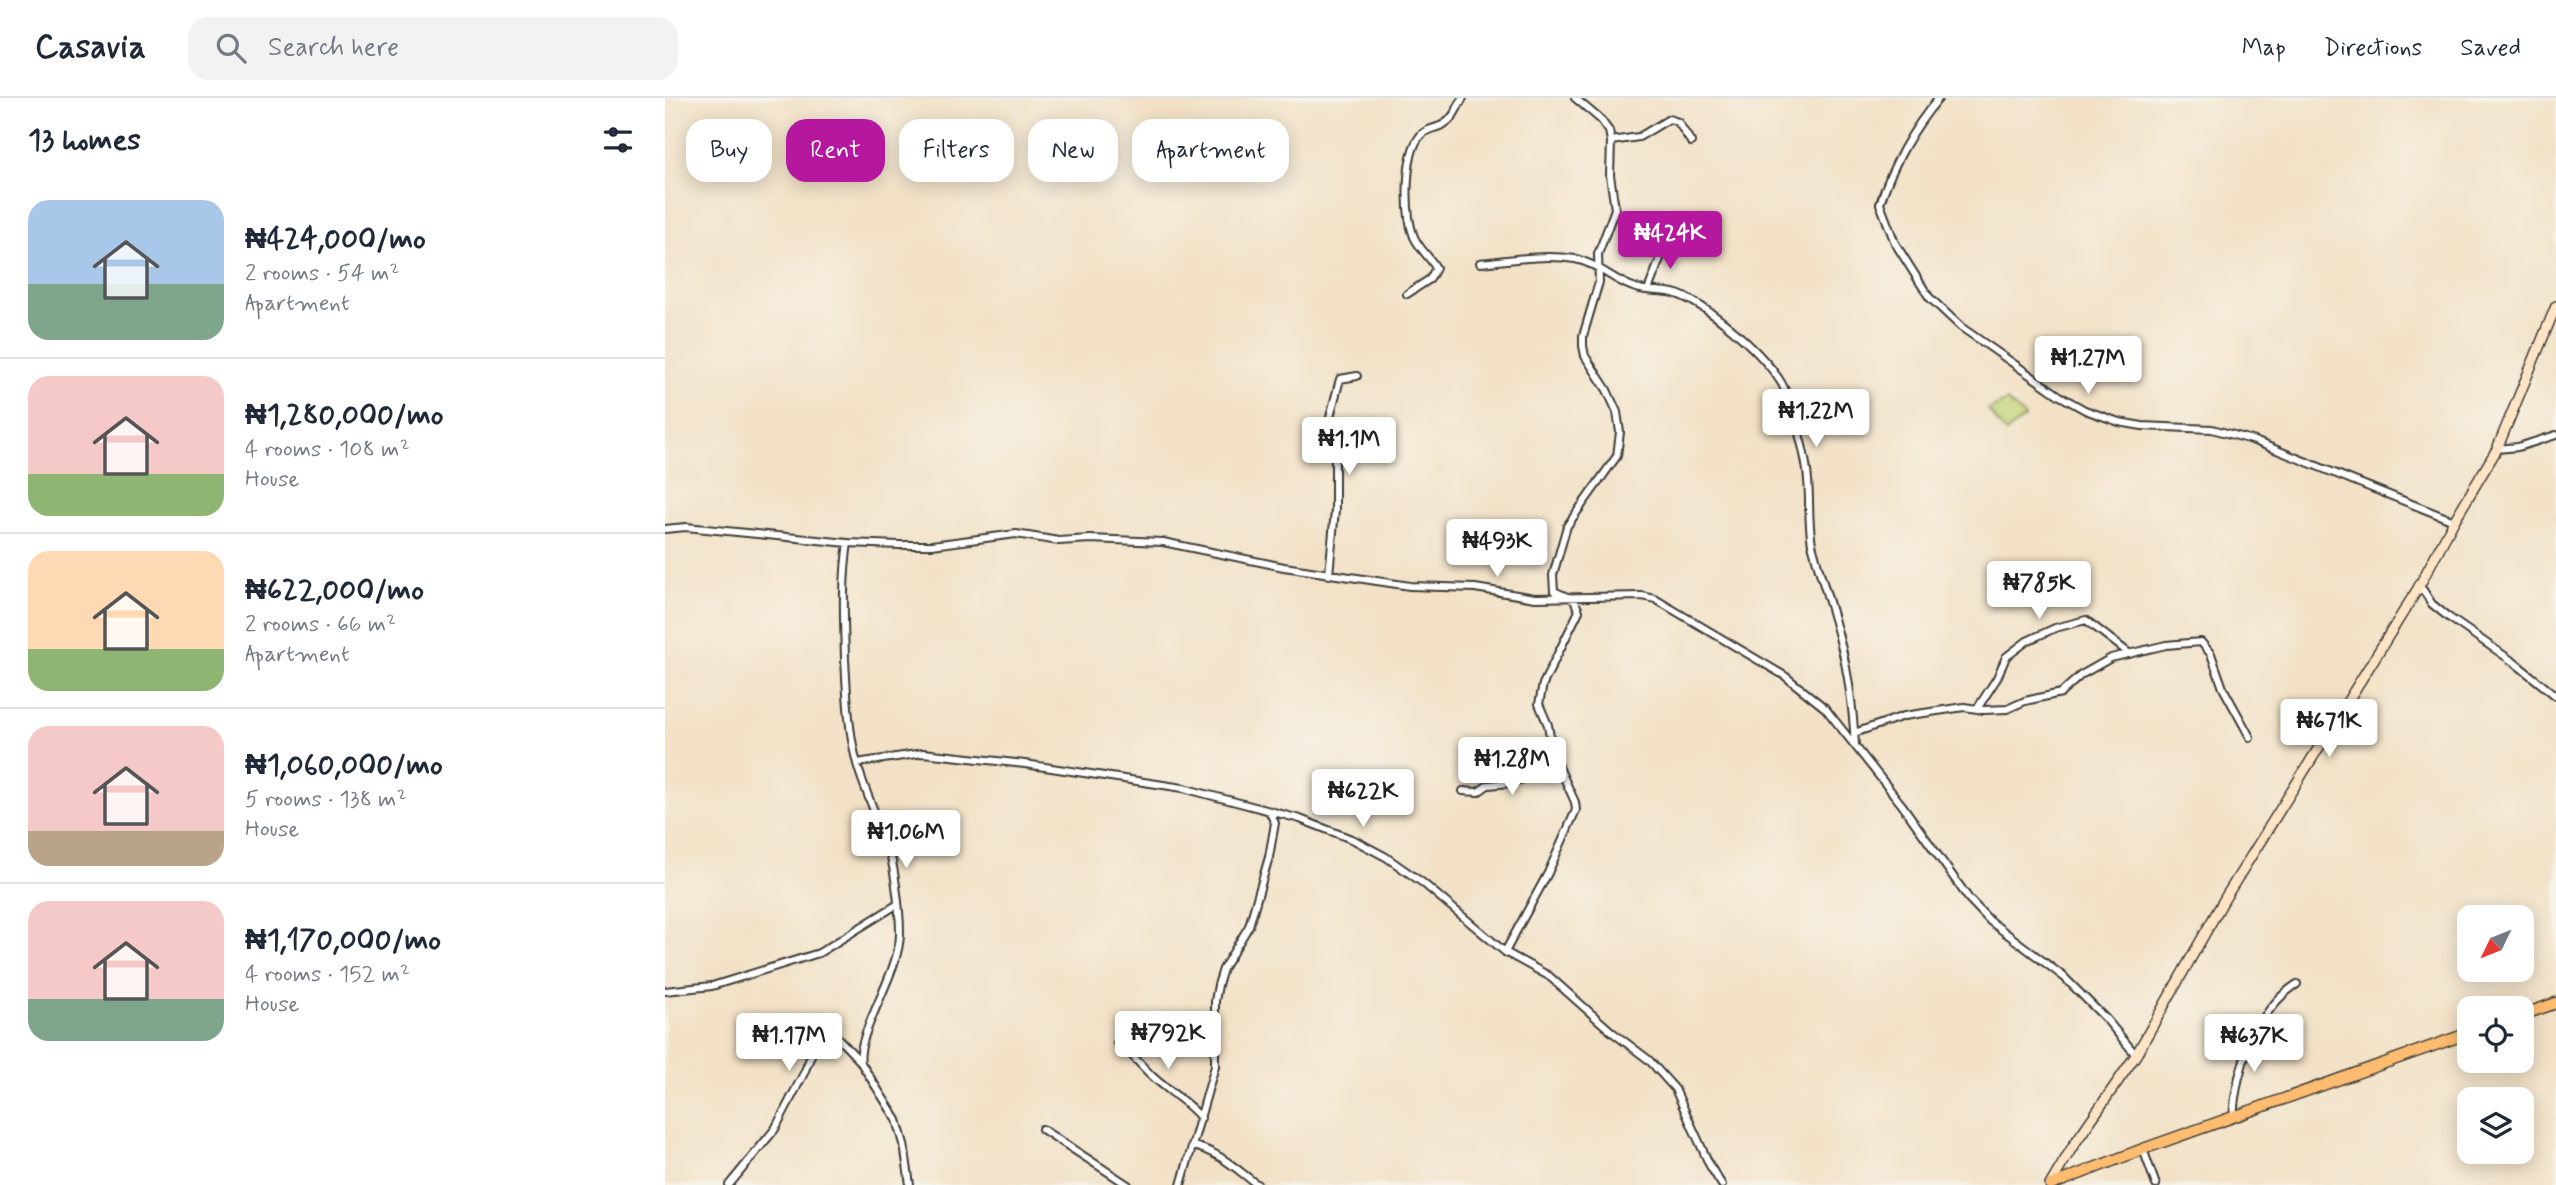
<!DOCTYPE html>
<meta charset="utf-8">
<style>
:root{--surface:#fff;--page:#f2f2f3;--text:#1f2937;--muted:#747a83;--line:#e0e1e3;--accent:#b5179e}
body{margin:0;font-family:Mynerve,sans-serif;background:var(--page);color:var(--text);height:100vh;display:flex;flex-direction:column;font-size:26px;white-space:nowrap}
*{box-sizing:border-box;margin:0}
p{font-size:23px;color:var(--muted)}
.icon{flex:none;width:38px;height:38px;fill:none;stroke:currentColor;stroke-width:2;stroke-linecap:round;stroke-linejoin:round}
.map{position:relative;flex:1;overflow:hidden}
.side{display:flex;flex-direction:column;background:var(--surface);width:665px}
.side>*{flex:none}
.guide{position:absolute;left:21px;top:21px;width:665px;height:63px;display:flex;gap:14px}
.needle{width:46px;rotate:227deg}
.fabs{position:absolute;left:1792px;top:807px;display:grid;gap:14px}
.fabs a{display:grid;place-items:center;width:77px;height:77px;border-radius:14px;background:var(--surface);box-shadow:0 4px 18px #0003;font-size:35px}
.price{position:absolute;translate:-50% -60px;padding:0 16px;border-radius:7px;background:#fff;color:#222;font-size:23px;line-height:46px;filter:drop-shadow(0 2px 4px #0008)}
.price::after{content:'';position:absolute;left:50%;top:42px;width:21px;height:16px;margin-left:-10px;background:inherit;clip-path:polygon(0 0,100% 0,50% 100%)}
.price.current{background:var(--accent);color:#fff}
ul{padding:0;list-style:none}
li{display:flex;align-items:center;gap:21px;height:175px;padding:0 28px}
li+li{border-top:2px solid var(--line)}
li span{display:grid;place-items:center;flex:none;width:196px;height:140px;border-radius:21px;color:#555}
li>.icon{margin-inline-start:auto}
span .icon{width:84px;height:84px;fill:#fffc;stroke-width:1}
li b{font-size:30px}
h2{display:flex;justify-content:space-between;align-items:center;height:84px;padding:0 28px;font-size:30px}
.tag{padding:0 24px;border-radius:21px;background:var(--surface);box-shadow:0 4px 18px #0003;font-size:24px;line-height:63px}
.tag.current{background:var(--accent);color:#fff}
header{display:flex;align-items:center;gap:42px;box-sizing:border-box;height:98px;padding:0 35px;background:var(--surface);border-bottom:2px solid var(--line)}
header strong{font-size:33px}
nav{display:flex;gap:38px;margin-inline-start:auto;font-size:24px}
.search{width:490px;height:63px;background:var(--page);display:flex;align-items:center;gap:18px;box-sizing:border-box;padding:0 24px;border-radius:21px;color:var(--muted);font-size:26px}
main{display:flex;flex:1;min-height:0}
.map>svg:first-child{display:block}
.green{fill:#c3d375;stroke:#707848;stroke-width:2}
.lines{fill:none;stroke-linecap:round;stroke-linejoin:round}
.street-casing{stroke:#3c3a36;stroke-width:10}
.secondary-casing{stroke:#3c3a36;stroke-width:12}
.primary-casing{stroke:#3c3a36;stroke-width:13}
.street{stroke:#fff;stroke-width:6}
.secondary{stroke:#fee4c5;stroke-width:9}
.primary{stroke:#fdbc6f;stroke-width:10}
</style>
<header>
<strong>Casavia</strong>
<div class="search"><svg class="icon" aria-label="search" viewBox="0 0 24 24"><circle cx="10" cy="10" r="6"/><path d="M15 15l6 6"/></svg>Search here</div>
<nav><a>Map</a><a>Directions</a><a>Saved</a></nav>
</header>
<main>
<section class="side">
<h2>13 homes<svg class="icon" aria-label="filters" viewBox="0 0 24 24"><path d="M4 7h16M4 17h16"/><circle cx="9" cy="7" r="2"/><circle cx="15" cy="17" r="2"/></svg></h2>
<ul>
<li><span style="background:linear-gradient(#a9c7e8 60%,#7fa58c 0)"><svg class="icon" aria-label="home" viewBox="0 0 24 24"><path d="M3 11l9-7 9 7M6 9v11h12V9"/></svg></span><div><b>₦424,000/mo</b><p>2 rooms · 54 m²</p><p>Apartment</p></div></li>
<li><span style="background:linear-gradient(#f6c9c9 70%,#8fb573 0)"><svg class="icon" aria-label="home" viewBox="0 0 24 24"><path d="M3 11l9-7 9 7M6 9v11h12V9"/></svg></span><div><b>₦1,280,000/mo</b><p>4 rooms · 108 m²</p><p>House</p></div></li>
<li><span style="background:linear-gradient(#ffd9b3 70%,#8fb573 0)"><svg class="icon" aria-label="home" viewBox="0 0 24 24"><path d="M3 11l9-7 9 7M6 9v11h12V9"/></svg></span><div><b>₦622,000/mo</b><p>2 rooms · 66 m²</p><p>Apartment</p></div></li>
<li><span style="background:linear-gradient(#f6c9c9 75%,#b9a48a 0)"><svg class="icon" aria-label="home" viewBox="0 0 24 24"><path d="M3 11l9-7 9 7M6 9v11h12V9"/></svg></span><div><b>₦1,060,000/mo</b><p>5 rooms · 138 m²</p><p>House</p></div></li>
<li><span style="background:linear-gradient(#f6c9c9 70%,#7fa58c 0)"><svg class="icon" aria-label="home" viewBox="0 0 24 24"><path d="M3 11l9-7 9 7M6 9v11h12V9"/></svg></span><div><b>₦1,170,000/mo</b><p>4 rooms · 152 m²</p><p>House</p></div></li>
</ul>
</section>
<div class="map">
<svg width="1891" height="1087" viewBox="0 0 1891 1087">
<rect width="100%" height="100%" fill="#f7f3e8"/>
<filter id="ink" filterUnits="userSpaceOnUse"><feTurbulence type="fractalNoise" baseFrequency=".0143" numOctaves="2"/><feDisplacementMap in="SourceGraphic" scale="14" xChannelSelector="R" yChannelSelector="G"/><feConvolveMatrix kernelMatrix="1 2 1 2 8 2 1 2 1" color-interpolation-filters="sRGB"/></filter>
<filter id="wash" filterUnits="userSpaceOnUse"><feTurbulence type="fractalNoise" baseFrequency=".00686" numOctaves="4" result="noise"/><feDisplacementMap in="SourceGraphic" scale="28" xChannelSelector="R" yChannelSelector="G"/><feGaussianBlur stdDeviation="1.57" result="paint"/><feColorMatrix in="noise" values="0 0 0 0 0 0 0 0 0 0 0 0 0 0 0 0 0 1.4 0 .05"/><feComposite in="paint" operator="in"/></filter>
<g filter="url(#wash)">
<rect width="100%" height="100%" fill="#f2e1c6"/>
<!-- green -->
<path class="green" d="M1342 303 1360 319 1341 335 1323 312Z"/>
</g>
<g filter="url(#ink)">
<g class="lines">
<!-- street casing -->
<g class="street-casing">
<path id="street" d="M1274 0C1249 29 1226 69 1215 106L1230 145 1264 199 1296 229 1395 298 1420 312 1454 324 1477 328 1547 331 1587 342 1789 423
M946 43 974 39 1004 21 1013 24 1026 44
M815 165C845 162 879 156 910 161 933 165 949 184 971 190 983 194 996 192 1008 195 1039 202 1106 261 1119 290 1129 316 1141 355 1143 382 1145 404 1143 424 1147 446 1155 478 1167 510 1175 543 1184 577 1188 612 1190 647
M983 192 1002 143
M742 196 765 181 771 170C765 159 755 152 749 139 740 117 739 58 755 38 761 30 771 31 779 26 789 21 792 9 798 0
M1832 351 1853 349 1891 337
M0 431 21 429 183 445 234 447H267L351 436 394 443 425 441 498 444 619 469 745 488 810 490 870 500 977 498 990 501 1120 578 1160 610 1237 707 1304 801 1325 823 1399 879 1441 921 1471 957
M183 445C177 483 179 522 180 561 182 596 183 631 192 666 200 694 212 718 222 745 229 764 235 813 235 834 236 873 190 937 196 965L232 1022 239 1046 245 1087
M664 477 670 412V359L660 338 675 281 692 278
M1752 492H1758L1767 506 1782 518 1850 565 1891 598
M1312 611 1332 580 1341 559 1362 543 1390 530 1421 522 1465 556
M1189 635 1239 618 1299 609 1319 612 1342 611 1360 603 1396 595 1416 577 1446 560 1501 547 1536 544 1546 556 1558 590 1585 639
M192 665 258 655 360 666 518 690 635 721 689 742 721 759 758 785 840 854 884 878 947 934 984 962 1010 991 1045 1068 1057 1087
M798 693 813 694 823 687 845 685 869 677 894 672
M840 854 883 775 911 712 910 704 888 656 883 627 874 606 878 586 914 513 909 502 889 493 888 477 902 428 952 358 955 334 952 314 942 292 920 258 918 248V238L934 184 933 156 950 111 945 77 946 43 944 33 936 22 910 0
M0 893 47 888 154 855 233 806
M452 945C465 954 474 965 485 976 501 992 521 1002 536 1020
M1568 1019C1571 971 1591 912 1632 886
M377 1031 463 1087
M528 1048C555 1054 572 1072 593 1087
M1478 1051 1491 1087
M64 1087 110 1031 139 975 153 940 158 934H163L171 938 195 963
M516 1087 550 968V903L553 887 558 871 584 828 604 759 610 725 604 713"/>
</g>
<!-- secondary casing -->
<g class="secondary-casing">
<path id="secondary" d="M1385 1087 1408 1048 1471 957 1560 800 1752 492 1789 423 1832 351 1891 208"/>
</g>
<!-- primary casing -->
<g class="primary-casing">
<path id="primary" d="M1857 917 1891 905
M1386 1087 1478 1051 1804 935"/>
</g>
<!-- street -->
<use href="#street" class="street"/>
<!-- secondary -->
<use href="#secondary" class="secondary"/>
<!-- primary -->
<use href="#primary" class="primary"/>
</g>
</g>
</svg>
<div class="fabs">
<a><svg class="needle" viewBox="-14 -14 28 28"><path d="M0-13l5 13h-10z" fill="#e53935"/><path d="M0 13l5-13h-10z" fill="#747a83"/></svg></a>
<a><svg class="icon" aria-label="locate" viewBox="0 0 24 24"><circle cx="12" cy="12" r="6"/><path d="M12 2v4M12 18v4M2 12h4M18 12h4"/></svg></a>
<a><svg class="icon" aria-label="layers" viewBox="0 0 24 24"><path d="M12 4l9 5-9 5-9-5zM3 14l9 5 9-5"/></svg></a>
</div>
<b class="price current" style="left:1005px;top:173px">₦424K</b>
<b class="price" style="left:1423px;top:298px">₦1.27M</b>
<b class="price" style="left:1151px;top:351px">₦1.22M</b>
<b class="price" style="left:684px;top:379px">₦1.1M</b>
<b class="price" style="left:832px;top:481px">₦493K</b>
<b class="price" style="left:1374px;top:523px">₦785K</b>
<b class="price" style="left:1664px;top:661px">₦671K</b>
<b class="price" style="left:847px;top:699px">₦1.28M</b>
<b class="price" style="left:698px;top:731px">₦622K</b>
<b class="price" style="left:241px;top:772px">₦1.06M</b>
<b class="price" style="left:503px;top:973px">₦792K</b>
<b class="price" style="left:124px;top:975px">₦1.17M</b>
<b class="price" style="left:1589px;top:976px">₦637K</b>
<div class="guide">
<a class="tag">Buy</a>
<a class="tag current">Rent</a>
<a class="tag">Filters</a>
<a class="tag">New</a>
<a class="tag">Apartment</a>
</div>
</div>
</main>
